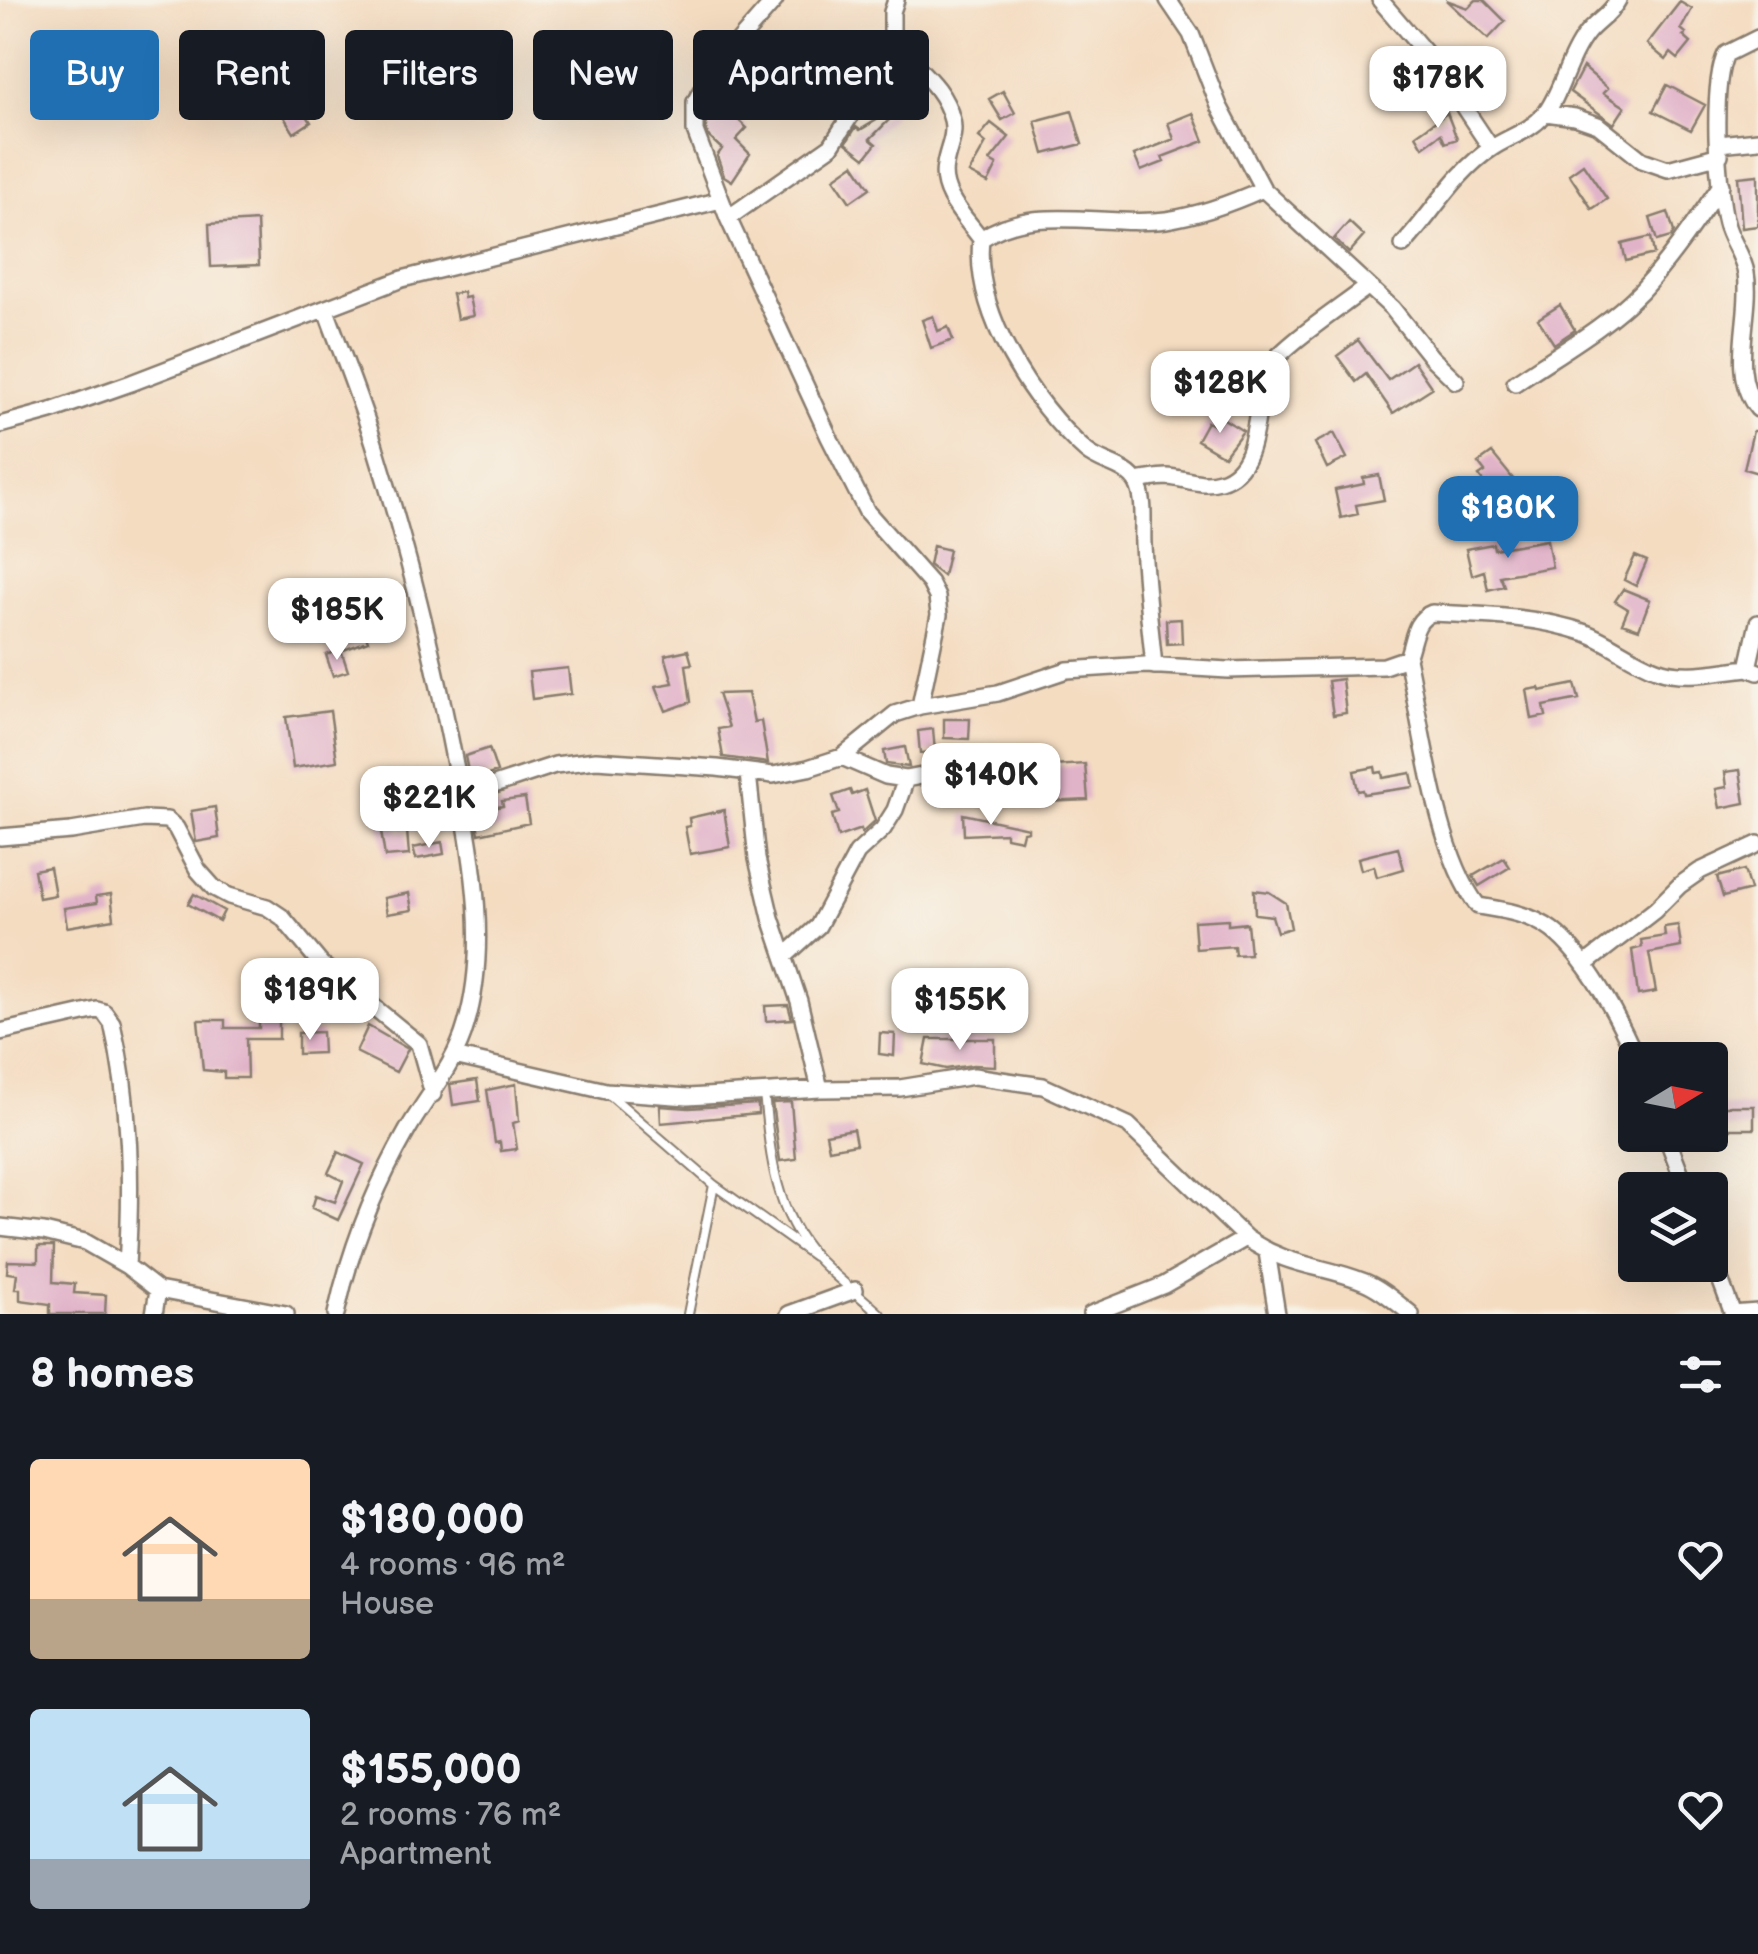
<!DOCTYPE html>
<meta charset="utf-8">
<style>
:root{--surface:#171b24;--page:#242831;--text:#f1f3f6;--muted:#9ea1a6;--accent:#1f6fb2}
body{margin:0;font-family:"Balsamiq Sans",sans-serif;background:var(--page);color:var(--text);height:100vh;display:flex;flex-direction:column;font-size:38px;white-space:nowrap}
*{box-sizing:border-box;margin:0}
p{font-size:32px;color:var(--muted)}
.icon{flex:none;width:55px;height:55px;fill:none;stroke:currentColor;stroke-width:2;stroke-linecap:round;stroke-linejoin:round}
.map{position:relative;height:1314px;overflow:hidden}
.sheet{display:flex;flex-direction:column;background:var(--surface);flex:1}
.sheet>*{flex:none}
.guide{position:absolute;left:30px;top:30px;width:1000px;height:90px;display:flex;gap:20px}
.needle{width:65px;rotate:80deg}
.buttons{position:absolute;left:1618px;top:1042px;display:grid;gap:20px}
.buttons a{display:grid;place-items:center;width:110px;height:110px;border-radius:10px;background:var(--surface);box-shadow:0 10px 40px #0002;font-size:50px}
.price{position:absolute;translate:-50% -85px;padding:0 22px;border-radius:20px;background:#fff;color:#222;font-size:32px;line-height:65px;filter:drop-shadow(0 2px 5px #0008)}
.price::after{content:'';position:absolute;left:50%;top:60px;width:30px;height:22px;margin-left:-15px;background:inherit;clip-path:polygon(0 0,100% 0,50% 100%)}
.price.active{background:var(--accent);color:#fff}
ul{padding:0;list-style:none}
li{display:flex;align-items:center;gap:30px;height:250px;padding:0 30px}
li span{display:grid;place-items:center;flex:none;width:280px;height:200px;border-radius:10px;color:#555}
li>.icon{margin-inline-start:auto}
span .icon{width:120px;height:120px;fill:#fffc;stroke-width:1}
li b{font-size:42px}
h2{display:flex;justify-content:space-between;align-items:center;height:120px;padding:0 30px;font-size:42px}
.pill{padding:0 35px;border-radius:10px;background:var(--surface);box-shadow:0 10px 40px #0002;font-size:35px;line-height:90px}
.pill.active{background:var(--accent);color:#fff}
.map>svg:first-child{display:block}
.building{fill:#e1b3c9}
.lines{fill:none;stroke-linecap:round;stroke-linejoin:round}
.service-casing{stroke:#887c6e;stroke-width:12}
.minor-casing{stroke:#887c6e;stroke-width:20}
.service{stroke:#fff;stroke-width:8}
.minor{stroke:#fff;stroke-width:15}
</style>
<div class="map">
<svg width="1758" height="1314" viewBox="0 0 1758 1314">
<rect width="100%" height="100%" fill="#f7f3e8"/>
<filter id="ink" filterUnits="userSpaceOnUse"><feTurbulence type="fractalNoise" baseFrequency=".01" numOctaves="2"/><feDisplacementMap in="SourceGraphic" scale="20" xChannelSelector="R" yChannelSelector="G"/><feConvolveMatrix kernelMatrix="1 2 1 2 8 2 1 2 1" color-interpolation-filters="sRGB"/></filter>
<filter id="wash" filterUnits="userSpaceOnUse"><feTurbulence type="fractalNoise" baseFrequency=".0048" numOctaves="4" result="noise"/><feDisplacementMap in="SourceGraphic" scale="40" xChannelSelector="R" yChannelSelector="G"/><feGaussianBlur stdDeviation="2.25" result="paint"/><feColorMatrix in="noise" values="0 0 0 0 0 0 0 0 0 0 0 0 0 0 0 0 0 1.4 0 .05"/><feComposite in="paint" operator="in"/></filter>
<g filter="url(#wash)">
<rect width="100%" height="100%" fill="#f4dcc1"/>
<g id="blocks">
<!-- building -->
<path class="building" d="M1446 0 1468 8 1476 0H1484L1505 21 1488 39Z
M1680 2 1692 9 1681 29 1686 33 1683 36 1691 43 1678 59 1671 53 1666 60 1647 44Z
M858 42 872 51 857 77 842 68Z
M1416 60 1432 80 1406 95 1397 83 1404 77 1400 72Z
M732 67 754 83 733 115 747 128 736 140 750 154 732 181 724 176 717 156 722 149 709 137 706 129V117L724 97 716 91Z
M1583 67 1608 88 1603 93 1625 107 1614 124 1570 92Z
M287 84 311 122 294 133 270 95Z
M1667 85 1705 105 1691 130 1653 111Z
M1003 91 1015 113 1002 120 989 99Z
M1072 111 1082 144 1044 154 1035 121Z
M890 112 893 116 870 139 876 144 865 158 846 143 856 127 860 130Z
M1193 113 1204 141 1162 157 1164 162 1141 171 1134 155 1174 139 1168 123Z
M1447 113 1457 139 1445 143 1441 134 1423 147 1416 135Z
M991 123 1009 137 990 161 997 165 988 183 969 173 986 143 979 137Z
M854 164 870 188 850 202 834 178Z
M1583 164 1607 199 1592 209 1569 174Z
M1758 175V226L1742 228 1738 177Z
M1668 212 1674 232 1671 237 1657 241 1650 218Z
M257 221 259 265 211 267 209 224Z
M1349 222 1364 236 1349 253 1334 239Z
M1651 237 1654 254 1626 261 1622 244Z
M463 292 464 298 469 297 473 316 457 319 452 294Z
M1560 305 1575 330 1554 344 1538 319Z
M933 316 938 331 948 327 953 340 931 348 922 320Z
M1358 340 1388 380 1414 362 1432 388 1393 413 1366 374 1356 382 1337 356Z
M1219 416 1243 431 1224 456 1197 440 1207 422 1213 425Z
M1753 431H1758V473L1744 469Z
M1334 433 1347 458 1327 468 1315 443Z
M1492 453 1518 485 1496 500 1479 476 1485 472 1478 463Z
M1379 475 1384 500 1356 505 1358 514 1341 518 1335 490 1364 484 1363 478Z
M1547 540 1552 567 1500 576 1504 586 1488 590 1484 571 1472 575 1466 549 1493 544 1494 549Z
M933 546 949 550 943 576 929 565Z
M1635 556 1647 561 1636 586 1624 580Z
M1623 589 1650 600 1639 629 1622 623 1628 609 1615 601Z
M379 616 383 627 365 633 368 641 344 650 337 630Z
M1181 619 1182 643 1167 644 1166 620Z
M341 650 348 671 333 676 326 655Z
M688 650 692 664 686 665 691 702 666 711 656 686 673 683 665 655Z
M568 668 571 694 532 699 529 672Z
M1342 679 1346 713 1333 715 1328 681Z
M1575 684 1579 699 1544 706 1546 716 1532 719 1527 690 1539 688 1540 691Z
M748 693 754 722 761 721 768 763 723 757 718 729 729 727 718 694Z
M330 711 337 761 293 768 286 717Z
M944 719H970L969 739 944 738Z
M933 729 935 752 920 753 918 731Z
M905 747 909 767 886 764 884 751Z
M489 748 497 772 470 781 465 756Z
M1052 762 1053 766 1085 764 1088 800 1024 803 1023 791 1031 790 1029 764Z
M1375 767 1376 773 1382 772 1383 778 1411 773 1414 787 1364 794 1363 790 1358 791 1354 771Z
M1740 770 1745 803 1720 808 1716 789 1727 787 1725 772Z
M436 778 438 800 407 806 404 782Z
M850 790 852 795 865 790 875 821 862 833 861 829 838 837 832 815 839 813 833 796Z
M525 798 529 823 479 834 475 811 503 806 502 801Z
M215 807 219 838 196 842 191 811Z
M724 810 730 847 690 854 685 827 690 826 689 818Z
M963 814 1028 828V831L1023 832 1021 840 1006 837V833L964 835Z
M397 818 398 832 407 831 409 855 385 857 379 819Z
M442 842 444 854 416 859 413 848Z
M1398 848 1404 869 1377 877 1374 866 1361 870 1358 858Z
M1504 858 1510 867 1479 886 1473 876Z
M50 867 55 895 39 898 34 870Z
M1744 870 1750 890 1723 897 1717 877Z
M1254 890 1269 892 1286 903 1291 928 1277 932 1272 916 1255 914Z
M409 893 412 910 387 914 384 898Z
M111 894 114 919 67 927 64 908 97 903 96 896Z
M194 894 224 911 219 921 188 904Z
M1228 919V925L1247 923 1250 954 1235 955 1234 946 1196 949 1194 921Z
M1678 925 1681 947 1649 953 1656 992 1638 995 1632 950 1642 947 1641 940 1665 936 1664 927Z
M788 1005 792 1019 766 1021 765 1006Z
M259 1010H279V1039H246L247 1078H224V1072L203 1070 198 1020H225V1028H259Z
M368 1026 408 1049 396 1072 356 1052Z
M322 1032 323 1053 298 1054V1033Z
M880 1033 895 1034 894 1056 879 1054Z
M928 1039H995V1066L973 1065 946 1069 923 1064Z
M477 1080 480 1101 453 1105 450 1084Z
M516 1084 519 1121 513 1123 517 1149 501 1151 500 1142 495 1143 487 1090Z
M791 1102 796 1159 780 1161 772 1103Z
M758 1104V1114L661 1123 660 1106 689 1108Z
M1716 1106H1754V1129H1716Z
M853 1129 856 1144 829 1149 826 1134Z
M338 1152 364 1164 338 1220 312 1208 316 1195 335 1202 343 1181 328 1173Z
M38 1246H54L53 1282 75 1284 74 1293 106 1295 105 1314H50V1304L20 1300V1289H15L17 1274 7 1273 8 1261 38 1262Z"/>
</g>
</g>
<g filter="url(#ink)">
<use href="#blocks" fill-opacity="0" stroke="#887c6e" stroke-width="2.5"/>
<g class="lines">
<!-- service casing -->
<g class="service-casing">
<path id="service" d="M764 1094C770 1151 774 1211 815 1256 834 1277 859 1294 880 1314
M610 1095 714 1185 814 1256
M688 1314 714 1185"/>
</g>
<!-- minor casing -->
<g class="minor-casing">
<path id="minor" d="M775 0 710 74 695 102V131L728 218 829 437 867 512 930 583 937 597 939 615 920 706
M896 0 892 12V40C912 67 943 83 952 120 956 136 947 150 945 165 939 193 965 217 981 239
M1168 0 1191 34 1219 106 1263 189 1392 308 1431 357 1456 381
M1380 0 1435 64 1491 148
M1758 38 1726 54C1711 84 1717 189 1726 223 1730 240 1743 255 1746 273 1753 315 1727 372 1758 409
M1546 113 1575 117 1598 125 1642 160 1668 169 1720 155
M1719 144 1758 140
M728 218 831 146 865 93 892 40
M1403 245C1432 214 1456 171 1492 148 1510 136 1529 132 1544 115 1561 95 1567 58 1587 33 1597 21 1611 14 1618 0
M326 310C343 357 363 405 377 453 411 562 438 673 459 785 473 862 489 947 466 1025 455 1065 427 1096 407 1131 374 1189 350 1249 336 1314
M1515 383C1557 354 1605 328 1641 291 1671 259 1696 221 1721 185
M0 425 51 411 131 383 402 279 721 200
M1136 481C1146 480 1157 477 1167 477 1186 478 1200 487 1220 481 1263 469 1253 403 1266 372 1275 350 1346 304 1367 287
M1407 658C1422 727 1436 852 1478 906 1503 910 1531 914 1552 930 1587 957 1619 1019 1637 1060
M1154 666C1150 625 1145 585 1143 544 1142 525 1146 500 1137 483 1126 465 1101 464 1086 451 1032 404 973 312 981 239 1035 202 1105 228 1166 220 1199 215 1232 203 1263 189
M1748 668 1758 623
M842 757 886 776 906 779 943 772 998 778
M748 773 757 859 771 918 799 1001 820 1089
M461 796 555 765 596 760 717 768 773 775 808 768 842 757 895 714 920 706 998 693 1067 670 1145 665 1228 670 1384 666 1407 658C1414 641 1413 620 1432 613 1482 615 1538 616 1586 633 1610 642 1631 660 1656 669 1685 680 1718 671 1748 668L1758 672
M0 837 71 831 144 819 167 820 176 828 198 870 214 888 229 896 267 907 282 917 321 964 419 1044 433 1094
M785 956 818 926 857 853 883 829 895 810 906 779
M1584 965 1655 910 1680 885 1700 871 1758 844
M0 1032 97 1010 104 1012 112 1023C131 1104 132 1183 127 1266
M454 1056 606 1091 688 1097 820 1089 900 1088 974 1076 1043 1086 1128 1125 1246 1238C1290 1268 1320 1264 1365 1282 1382 1289 1397 1303 1411 1314
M1666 1135 1687 1190
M0 1227 44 1232 85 1242 127 1266 158 1290 286 1314
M1267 1252 1277 1314
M1710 1252 1733 1314
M154 1314 158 1290
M789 1314 855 1290
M1091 1314 1164 1285 1246 1238
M1732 1314 1758 1312"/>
</g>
<!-- service -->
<use href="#service" class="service"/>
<!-- minor -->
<use href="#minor" class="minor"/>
</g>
</g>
</svg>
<div class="buttons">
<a><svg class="needle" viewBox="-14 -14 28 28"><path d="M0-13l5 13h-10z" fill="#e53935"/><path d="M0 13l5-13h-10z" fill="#9ea1a6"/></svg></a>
<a><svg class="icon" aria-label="layers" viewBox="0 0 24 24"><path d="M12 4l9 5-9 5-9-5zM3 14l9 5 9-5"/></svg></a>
</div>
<b class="price" style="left:1438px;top:131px">$178K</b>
<b class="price" style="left:1220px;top:436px">$128K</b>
<b class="price active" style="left:1508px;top:561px">$180K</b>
<b class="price" style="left:337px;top:663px">$185K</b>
<b class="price" style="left:991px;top:828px">$140K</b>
<b class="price" style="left:429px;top:851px">$221K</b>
<b class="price" style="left:310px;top:1043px">$189K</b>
<b class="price" style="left:960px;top:1053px">$155K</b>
<div class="guide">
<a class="pill active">Buy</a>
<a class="pill">Rent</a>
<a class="pill">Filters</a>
<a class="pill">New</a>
<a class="pill">Apartment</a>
</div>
</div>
<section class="sheet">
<h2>8 homes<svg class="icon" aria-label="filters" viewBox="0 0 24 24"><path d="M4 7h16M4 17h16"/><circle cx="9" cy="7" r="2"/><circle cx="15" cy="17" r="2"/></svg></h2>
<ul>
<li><span style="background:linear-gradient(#ffd9b3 70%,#b9a48a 0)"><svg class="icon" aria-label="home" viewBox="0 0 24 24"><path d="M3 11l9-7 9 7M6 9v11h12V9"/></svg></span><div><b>$180,000</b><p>4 rooms · 96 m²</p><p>House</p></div><svg class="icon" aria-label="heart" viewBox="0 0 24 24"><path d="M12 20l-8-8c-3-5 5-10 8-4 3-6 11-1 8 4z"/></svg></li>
<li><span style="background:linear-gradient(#bfe0f5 75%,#9aa5b1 0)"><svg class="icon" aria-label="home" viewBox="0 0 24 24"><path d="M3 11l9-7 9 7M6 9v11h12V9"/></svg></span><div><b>$155,000</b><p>2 rooms · 76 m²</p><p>Apartment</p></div><svg class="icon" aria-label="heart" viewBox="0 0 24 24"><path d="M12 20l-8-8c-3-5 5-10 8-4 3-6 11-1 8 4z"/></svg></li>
</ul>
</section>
